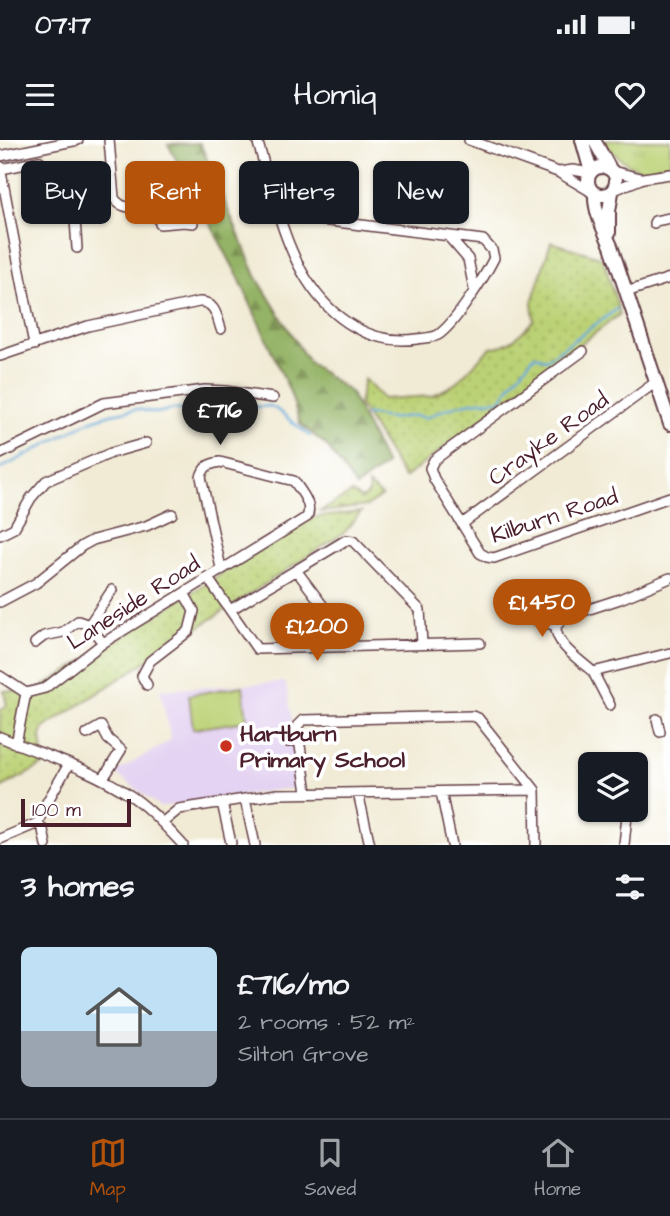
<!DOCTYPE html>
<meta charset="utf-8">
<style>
:root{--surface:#171b24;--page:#20242c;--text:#f1f3f6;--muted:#9ea1a6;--line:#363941;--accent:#b45309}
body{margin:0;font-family:"Architects Daughter",sans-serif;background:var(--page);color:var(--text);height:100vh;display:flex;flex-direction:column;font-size:26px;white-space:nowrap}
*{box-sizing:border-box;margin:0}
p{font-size:23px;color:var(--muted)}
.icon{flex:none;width:38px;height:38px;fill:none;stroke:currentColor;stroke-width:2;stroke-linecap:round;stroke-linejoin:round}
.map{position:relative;height:705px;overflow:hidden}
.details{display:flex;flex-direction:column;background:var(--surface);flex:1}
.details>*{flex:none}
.hud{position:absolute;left:21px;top:21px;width:628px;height:63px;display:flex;gap:14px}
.tools{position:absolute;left:578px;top:612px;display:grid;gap:14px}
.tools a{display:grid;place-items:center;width:70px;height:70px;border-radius:10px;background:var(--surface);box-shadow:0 2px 5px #0004;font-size:35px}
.scale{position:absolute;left:21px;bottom:18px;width:110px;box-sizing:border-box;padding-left:7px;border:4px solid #4a1f2b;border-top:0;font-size:19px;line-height:24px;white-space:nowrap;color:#4a1f2b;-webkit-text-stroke:5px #fff;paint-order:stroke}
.price{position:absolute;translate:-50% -60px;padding:0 16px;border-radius:24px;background:var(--accent);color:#fff;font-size:23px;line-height:46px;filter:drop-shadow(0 2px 4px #0008)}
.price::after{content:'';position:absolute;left:50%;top:42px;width:21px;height:16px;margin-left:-10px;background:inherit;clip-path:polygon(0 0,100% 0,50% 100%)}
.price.on{background:#222;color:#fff}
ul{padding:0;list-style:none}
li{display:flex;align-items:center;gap:21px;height:175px;padding:0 21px}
li span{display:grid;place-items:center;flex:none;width:196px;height:140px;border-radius:10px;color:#555}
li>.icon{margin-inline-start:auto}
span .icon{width:84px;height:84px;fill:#fffc;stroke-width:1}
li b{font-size:30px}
h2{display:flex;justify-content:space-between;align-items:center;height:84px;padding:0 21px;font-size:30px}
.pill{padding:0 24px;border-radius:10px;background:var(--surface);box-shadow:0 2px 5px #0004;font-size:24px;line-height:63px}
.pill.on{background:var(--accent);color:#fff}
.status{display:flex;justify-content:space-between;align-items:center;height:49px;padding:0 35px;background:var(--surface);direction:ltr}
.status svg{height:19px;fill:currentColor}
header{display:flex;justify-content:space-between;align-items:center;height:91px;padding:0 21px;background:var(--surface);font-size:32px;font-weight:600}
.menu{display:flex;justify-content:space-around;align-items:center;height:98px;border-top:2px solid var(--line);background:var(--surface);font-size:19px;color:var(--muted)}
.menu a{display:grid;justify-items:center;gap:4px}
.menu .on{color:var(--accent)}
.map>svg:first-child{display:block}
.built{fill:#e4d3f2}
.grass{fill:url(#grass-dots);stroke:#827850;stroke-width:2}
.forest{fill:url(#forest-firs);stroke:#6f6948;stroke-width:2}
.park{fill:url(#park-tufts);stroke:#827850;stroke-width:2}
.garden{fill:#bbd175;stroke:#827850;stroke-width:2}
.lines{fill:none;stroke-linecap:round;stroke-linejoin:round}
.stream{stroke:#66aadb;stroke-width:2.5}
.minor-casing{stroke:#633e44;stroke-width:12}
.major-casing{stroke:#633e44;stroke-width:16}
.minor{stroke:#fff;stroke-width:9}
.major{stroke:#fff;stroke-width:12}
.poi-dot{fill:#c8321e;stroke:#fff;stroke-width:2.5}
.labels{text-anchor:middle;stroke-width:7;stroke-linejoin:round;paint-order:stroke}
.street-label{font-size:23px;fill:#4a1f2b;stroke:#fff}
.poi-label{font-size:23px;font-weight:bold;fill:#4a1f2b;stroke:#fff;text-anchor:start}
</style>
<div class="status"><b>07:17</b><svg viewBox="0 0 49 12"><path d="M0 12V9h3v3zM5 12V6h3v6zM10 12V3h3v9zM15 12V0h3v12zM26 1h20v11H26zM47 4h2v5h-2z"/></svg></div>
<header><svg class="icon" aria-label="menu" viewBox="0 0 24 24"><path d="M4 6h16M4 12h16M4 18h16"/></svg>Homiq<svg class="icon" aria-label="heart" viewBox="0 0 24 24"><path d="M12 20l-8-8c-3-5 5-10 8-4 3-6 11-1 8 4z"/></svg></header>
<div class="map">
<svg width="670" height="705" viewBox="0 0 670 705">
<defs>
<pattern id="grass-dots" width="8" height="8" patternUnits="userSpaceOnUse" patternTransform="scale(1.75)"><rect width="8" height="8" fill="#bbd175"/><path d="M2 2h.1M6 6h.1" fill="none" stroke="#a2b365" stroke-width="1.8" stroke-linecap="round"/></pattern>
<pattern id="forest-firs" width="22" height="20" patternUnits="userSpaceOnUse" patternTransform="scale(1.75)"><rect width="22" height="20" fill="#94b366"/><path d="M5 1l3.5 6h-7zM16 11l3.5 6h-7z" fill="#7b9154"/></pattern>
<pattern id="park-tufts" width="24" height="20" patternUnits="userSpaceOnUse" patternTransform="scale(1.75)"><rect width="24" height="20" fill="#bbd175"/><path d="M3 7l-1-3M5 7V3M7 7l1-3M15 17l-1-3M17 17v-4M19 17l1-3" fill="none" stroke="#a2b365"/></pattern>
</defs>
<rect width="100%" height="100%" fill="#fff"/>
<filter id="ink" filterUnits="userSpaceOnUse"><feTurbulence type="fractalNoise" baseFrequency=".0143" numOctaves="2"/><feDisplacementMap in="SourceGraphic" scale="14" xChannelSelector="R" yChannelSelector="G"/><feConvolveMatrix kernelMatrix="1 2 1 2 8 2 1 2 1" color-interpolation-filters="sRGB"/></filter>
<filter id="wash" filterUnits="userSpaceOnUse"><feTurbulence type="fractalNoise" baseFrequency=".00686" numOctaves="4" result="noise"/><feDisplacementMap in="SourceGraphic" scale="28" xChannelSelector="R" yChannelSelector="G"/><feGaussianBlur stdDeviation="1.57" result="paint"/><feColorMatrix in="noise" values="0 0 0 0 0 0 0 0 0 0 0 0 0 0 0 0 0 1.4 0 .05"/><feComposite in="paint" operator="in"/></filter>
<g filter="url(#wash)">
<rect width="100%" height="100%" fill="#f1ebd5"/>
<!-- built -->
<path class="built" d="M283 542 286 544 294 593 288 603 297 609 303 648 283 649 160 667 115 633 171 600 160 550Z"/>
<!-- grass -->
<path class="grass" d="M551 102 603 118 620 174 404 338 359 264 364 239 383 259 432 256 455 244 491 207C510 207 521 193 534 180L532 162Z
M368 345 382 356 367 366 319 372 352 353 362 359 369 354Z
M361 372 345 392 44 588 41 596 44 625 0 648V570L7 566 4 551 37 550 310 378Z"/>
<!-- forest -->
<path class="forest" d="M200 3 256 136 309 223 350 252 386 325 356 347 326 305 300 284 290 252 239 138 168 4Z"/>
<!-- park -->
<path class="park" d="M603 0H670V26C663 28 654 31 646 30 630 29 611 13 603 0Z"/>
<!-- garden -->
<path class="garden" d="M243 546 247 581 193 589 189 555Z"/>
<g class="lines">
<!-- stream -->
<path class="stream" d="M366 275C375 274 381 278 390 278 404 280 408 272 426 278 451 265 472 260 501 260L511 244 535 215 546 220 617 169
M0 329 92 280 111 274 137 269 157 273 173 269 202 273 214 266H230L240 261 257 267 270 266 276 269 310 296"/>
</g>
</g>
<g filter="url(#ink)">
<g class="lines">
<!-- minor casing -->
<g class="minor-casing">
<path id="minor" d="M109 0 114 58C123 73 144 66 159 65
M257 0C271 45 282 101 307 140 331 178 370 206 417 199 424 198 432 198 438 195 455 184 485 136 494 118L492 110 483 100 280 75
M469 0 558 32 592 52
M0 16 78 0
M0 26 34 205
M1 29 40 21
M612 31 641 38
M559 32 573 30 590 33
M614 50 643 38 670 34
M57 52 73 51
M158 57 160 84 184 82 193 83
M654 83 655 81 670 78
M448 96 468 119 474 149
M77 108 73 51 113 49
M626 152 670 138
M583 211 434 320 430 328 434 339 480 413 487 417 494 418 670 357
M0 216 88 186 199 162C215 161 217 177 221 189
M0 314 104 263 205 250 225 251 273 258
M462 384 656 242
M0 395 14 388 31 358 46 341 111 313 146 303
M296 430 336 483 338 507
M207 437 257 509 480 503
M670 438 620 459 565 477 556 486C555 505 580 520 593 532L670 513
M0 462 36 443 82 406 93 400 146 386 172 374
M230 470 346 400 353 401 420 470 422 504
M526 476 556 486
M89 485 112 450
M35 503 44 496 63 492 78 481 89 485 103 503
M593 532 610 565
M0 536 26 553
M147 545 142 536 150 521 189 491 194 471 184 453
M657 579 660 592
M87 594 101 586 108 599 121 610 103 639
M0 597C43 615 89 628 128 654 149 667 166 687 183 705
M288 602 299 600
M16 604 26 553 45 548 103 503 307 377C313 364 301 352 294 341L220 322C209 324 204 326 201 337L221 428
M307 652 297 586 303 580 472 576 478 578 535 650 536 705
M441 652 452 705
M358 653 370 705
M245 659 255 705
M223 667 231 703
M38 683 43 690 46 705
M162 683 179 669 277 654 535 650
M0 699 38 683 43 669 69 624
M624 705 627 675"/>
</g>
<!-- major casing -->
<g class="major-casing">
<path id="major" d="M582 0 591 32
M594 0 610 29
M588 41a14 14 0 1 1 28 0a14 14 0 1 1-28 0Z
M595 54C594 72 604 90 611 106L670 284
M609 93V71L612 52"/>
</g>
<!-- minor -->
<use href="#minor" class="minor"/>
<!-- major -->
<use href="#major" class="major"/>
</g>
</g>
<!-- markers -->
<circle class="poi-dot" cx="226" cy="606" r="7"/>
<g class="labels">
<!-- street labels -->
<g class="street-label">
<text transform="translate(548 298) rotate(-36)" y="8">Crayke Road</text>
<text transform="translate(554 375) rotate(-18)" y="8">Kilburn Road</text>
<text transform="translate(133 462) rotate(-33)" y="8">Laneside Road</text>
</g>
<!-- poi labels -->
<g class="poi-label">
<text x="240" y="601">Hartburn<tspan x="240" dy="26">Primary School</tspan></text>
</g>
</g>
</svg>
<div class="tools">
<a><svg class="icon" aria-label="layers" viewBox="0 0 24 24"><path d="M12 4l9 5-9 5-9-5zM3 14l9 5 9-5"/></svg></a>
</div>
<div class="scale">100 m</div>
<b class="price on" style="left:220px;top:307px">£716</b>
<b class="price" style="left:542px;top:499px">£1,450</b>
<b class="price" style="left:317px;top:523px">£1,200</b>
<div class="hud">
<a class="pill">Buy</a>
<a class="pill on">Rent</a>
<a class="pill">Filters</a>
<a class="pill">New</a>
</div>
</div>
<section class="details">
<h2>3 homes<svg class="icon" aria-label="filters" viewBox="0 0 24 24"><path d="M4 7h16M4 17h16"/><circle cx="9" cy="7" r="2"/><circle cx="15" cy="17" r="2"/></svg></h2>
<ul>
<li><span style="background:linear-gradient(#bfe0f5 60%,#9aa5b1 0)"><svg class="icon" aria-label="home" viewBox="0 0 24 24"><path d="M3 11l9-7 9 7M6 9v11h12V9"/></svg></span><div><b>£716/mo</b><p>2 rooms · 52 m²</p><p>Silton Grove</p></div></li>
</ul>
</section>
<nav class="menu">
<a class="on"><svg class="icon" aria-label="map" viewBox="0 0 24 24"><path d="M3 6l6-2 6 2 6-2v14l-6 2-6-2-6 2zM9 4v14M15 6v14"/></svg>Map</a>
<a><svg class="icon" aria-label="saved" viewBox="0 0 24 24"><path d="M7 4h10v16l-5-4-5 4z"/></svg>Saved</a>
<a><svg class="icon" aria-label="home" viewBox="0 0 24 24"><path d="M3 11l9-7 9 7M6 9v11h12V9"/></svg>Home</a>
</nav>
